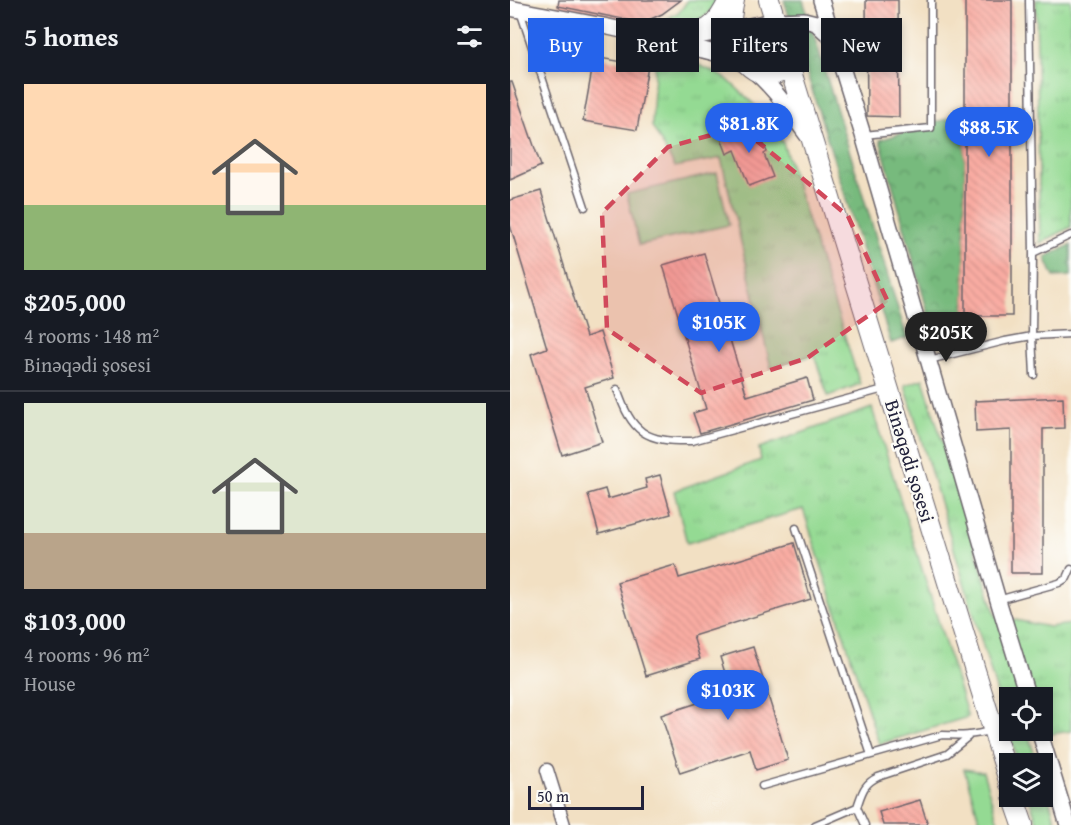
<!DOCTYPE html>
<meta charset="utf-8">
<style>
:root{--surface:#171b24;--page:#20242c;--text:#f1f3f6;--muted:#9ea1a6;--line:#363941;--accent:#2563eb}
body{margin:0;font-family:"Gentium Book Plus",serif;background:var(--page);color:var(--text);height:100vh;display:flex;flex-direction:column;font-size:22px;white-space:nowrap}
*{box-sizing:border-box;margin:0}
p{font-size:20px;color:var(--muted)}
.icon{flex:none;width:33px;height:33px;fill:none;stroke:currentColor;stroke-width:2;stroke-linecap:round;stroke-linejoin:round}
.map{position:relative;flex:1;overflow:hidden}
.drawer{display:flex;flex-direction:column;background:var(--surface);width:510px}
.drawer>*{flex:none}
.guide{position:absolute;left:18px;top:18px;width:453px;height:54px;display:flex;gap:12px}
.buttons{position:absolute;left:489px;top:687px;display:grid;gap:12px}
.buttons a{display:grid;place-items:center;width:54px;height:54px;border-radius:0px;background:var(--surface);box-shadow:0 3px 9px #0003;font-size:30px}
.scale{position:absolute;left:18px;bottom:15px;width:116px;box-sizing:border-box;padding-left:6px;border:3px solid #22223b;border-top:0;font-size:16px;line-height:21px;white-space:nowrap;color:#22223b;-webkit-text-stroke:4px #fdfcf7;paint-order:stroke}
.price{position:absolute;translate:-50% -51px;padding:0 14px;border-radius:21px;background:var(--accent);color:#fff;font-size:20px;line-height:39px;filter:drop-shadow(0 2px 3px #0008)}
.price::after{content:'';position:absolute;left:50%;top:36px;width:18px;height:14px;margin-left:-9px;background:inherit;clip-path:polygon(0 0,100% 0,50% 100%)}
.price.selected{background:#222;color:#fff}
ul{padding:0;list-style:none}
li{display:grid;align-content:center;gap:12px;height:318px;padding:0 24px}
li+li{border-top:2px solid var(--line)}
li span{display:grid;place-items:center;height:186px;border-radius:0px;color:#555}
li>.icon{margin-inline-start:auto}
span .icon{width:108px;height:108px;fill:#fffc;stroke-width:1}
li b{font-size:26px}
h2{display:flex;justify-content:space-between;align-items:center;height:72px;padding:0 24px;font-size:26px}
.chip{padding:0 21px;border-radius:0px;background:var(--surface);box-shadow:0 3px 9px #0003;font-size:21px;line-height:54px}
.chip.selected{background:var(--accent);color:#fff}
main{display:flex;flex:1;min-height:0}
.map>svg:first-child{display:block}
.green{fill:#94da93;stroke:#5b7e67;stroke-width:1.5}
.forest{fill:url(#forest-crowns);stroke:#4c6e5c;stroke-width:1.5}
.park{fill:url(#park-tufts);stroke:#5b7e67;stroke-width:1.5;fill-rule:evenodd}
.building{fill:url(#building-back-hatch)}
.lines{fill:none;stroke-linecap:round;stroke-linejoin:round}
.service-casing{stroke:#6b646b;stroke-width:9}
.minor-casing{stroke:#6b646b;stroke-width:15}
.tertiary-casing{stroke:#6b646b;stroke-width:18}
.primary-casing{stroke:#6b646b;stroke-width:22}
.service{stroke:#fff;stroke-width:6}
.minor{stroke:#fff;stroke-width:12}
.tertiary{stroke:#fff;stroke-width:15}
.primary{stroke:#fff;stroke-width:20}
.marked{fill:#d1495b;fill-opacity:0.2;stroke:#d1495b;stroke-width:4.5;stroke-dasharray:12 8;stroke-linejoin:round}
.labels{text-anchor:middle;stroke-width:4.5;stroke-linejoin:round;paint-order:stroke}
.street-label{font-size:20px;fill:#22223b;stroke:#fdfcf7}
</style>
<main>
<section class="drawer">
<h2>5 homes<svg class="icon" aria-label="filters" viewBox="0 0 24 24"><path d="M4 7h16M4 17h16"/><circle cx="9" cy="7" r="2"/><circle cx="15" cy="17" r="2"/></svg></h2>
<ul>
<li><span style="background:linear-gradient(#ffd9b3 65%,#8fb573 0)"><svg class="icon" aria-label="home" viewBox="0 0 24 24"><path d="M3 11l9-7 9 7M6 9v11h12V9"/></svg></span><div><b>$205,000</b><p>4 rooms · 148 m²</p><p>Binəqədi şosesi</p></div></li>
<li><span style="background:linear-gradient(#dfe7d0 70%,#b9a48a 0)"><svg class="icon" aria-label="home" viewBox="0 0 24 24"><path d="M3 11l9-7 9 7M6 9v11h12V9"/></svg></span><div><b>$103,000</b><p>4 rooms · 96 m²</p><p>House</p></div></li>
</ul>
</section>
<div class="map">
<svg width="561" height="825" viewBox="0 0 561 825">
<defs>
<pattern id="forest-crowns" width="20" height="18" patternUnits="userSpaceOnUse" patternTransform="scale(1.5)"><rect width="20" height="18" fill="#77ba7d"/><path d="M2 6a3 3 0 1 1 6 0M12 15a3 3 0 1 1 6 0" fill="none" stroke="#619768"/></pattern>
<pattern id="park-tufts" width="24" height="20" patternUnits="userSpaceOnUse" patternTransform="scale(1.5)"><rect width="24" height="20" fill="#94da93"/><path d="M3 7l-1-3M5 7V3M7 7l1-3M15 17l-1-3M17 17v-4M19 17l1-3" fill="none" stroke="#7fbb80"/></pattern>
<pattern id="building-back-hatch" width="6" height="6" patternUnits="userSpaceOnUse" patternTransform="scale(1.5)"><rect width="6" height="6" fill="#f9aca2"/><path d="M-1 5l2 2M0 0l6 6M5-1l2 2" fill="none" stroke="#d5948c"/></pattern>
</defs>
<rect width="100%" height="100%" fill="#fdfcf7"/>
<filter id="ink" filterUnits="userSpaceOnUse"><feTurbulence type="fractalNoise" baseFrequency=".0167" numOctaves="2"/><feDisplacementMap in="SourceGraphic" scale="12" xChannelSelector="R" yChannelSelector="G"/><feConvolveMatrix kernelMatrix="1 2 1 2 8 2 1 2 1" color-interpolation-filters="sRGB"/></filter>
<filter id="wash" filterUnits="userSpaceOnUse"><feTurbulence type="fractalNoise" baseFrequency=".008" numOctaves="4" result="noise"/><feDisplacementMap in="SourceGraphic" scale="24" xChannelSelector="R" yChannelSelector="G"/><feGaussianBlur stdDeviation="1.35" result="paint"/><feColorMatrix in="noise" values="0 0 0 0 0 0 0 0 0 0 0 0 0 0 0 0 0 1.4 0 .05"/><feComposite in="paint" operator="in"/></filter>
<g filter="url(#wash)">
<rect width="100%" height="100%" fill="#f2e0c3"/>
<!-- green -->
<path class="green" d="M250 30 256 34C263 47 268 59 251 66 239 57 236 50 238 35L244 31Z
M207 173 219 225 129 245 117 194Z
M454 769 473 772 489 825H471Z"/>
<!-- forest -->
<path class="forest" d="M274 0H293L397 338 381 343Z
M455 113V316L420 320 370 140Z
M561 245V276L544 277 535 257Z"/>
<!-- park -->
<path class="park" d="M178 0H207L198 14 177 27 147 26 171 10Z
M526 0H561V227L530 243Z
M146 53 184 62 217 79 251 111 273 143 350 384 318 396 304 355 261 368 211 158 165 167 142 126Z
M413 379 486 616 539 627 561 624V731L519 737 527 763H508L395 385ZM500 698H532V730H500Z
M362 408 458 717 369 744 293 509 177 543 164 491 251 460 249 448Z
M533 781 547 825H528L519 797 532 796Z"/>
<g id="blocks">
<!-- building -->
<path class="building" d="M49 0H171L152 14 132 23 48 6Z
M356 0H388L389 117 357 116Z
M455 0H502V316H455Z
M39 37 79 45 77 56 138 66 127 130 73 121 82 70 34 60Z
M0 82H2L31 166 0 180Z
M245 124 257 152 254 154 263 177 239 186 225 150 217 154 211 138Z
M31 191 76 337 90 332 104 378 75 387 92 442 52 455 21 354 37 348 0 225V200Z
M194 253 237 396 297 378 303 400 190 433 183 413 196 409 153 265Z
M553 397 554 428 533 429V573H501V430L466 432 465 401Z
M150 475 161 514 89 534 78 494 95 489 98 499 137 488 135 479Z
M284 543 301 599 183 636 190 659 136 676 107 582 165 565 169 578Z
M243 647 278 760 246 770 240 750 170 773 151 715 221 692 210 657Z
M410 800 418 825H373L369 812Z"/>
</g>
</g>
<g filter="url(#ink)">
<use href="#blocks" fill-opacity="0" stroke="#6b646b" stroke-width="1.5"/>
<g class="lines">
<!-- service casing -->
<g class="service-casing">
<path id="service" d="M519 0 523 253 522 336 524 375
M10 11 75 207
M354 135 421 128V0
M523 253 561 235
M419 360 495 341 522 336 561 334
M107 389C122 433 135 442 182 441L374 389
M286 528 361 755
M488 600 549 583 557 578 561 569
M252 786 432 735C451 736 463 736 482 730
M347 807 355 825
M305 825 347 807C352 793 353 784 368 777L437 754 458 737"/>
</g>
<!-- minor casing -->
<g class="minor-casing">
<path id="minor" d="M37 770 54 825"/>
</g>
<!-- tertiary casing -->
<g class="tertiary-casing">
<path id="tertiary" d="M311 0 353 135 488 600 518 698
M0 8C64 21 130 31 193 50 209 54 227 58 240 68 263 85 280 112 297 135
M189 36 265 21 294 20 306 23 322 38
M529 730 558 825"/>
</g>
<!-- primary casing -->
<g class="primary-casing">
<path id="primary" d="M224 0C222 10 220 19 221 29 224 54 244 83 272 72L276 64 275 53
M259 0 500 784
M159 39C193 32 204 34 219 0
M503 796 513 825"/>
</g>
<!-- service -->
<use href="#service" class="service"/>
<!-- minor -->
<use href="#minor" class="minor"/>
<!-- tertiary -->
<use href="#tertiary" class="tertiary"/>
<!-- primary -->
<use href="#primary" class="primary"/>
</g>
</g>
<!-- marked area -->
<path class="marked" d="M230 127 338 216 378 302 297 358 191 393 97 329 92 213 158 147Z"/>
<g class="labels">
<!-- street labels -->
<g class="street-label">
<text transform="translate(400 461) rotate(73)" y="7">Binəqədi şosesi</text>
</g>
</g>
</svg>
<div class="buttons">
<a><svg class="icon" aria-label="locate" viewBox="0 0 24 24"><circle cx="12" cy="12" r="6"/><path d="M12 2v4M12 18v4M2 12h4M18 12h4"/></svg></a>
<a><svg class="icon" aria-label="layers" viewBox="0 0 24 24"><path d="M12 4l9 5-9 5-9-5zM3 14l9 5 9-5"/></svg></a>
</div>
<div class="scale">50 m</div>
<b class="price" style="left:239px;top:154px">$81.8K</b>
<b class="price" style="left:479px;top:158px">$88.5K</b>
<b class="price" style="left:209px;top:353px">$105K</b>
<b class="price selected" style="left:436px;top:363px">$205K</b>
<b class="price" style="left:218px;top:721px">$103K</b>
<div class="guide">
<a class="chip selected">Buy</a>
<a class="chip">Rent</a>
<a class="chip">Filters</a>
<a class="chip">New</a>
</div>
</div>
</main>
